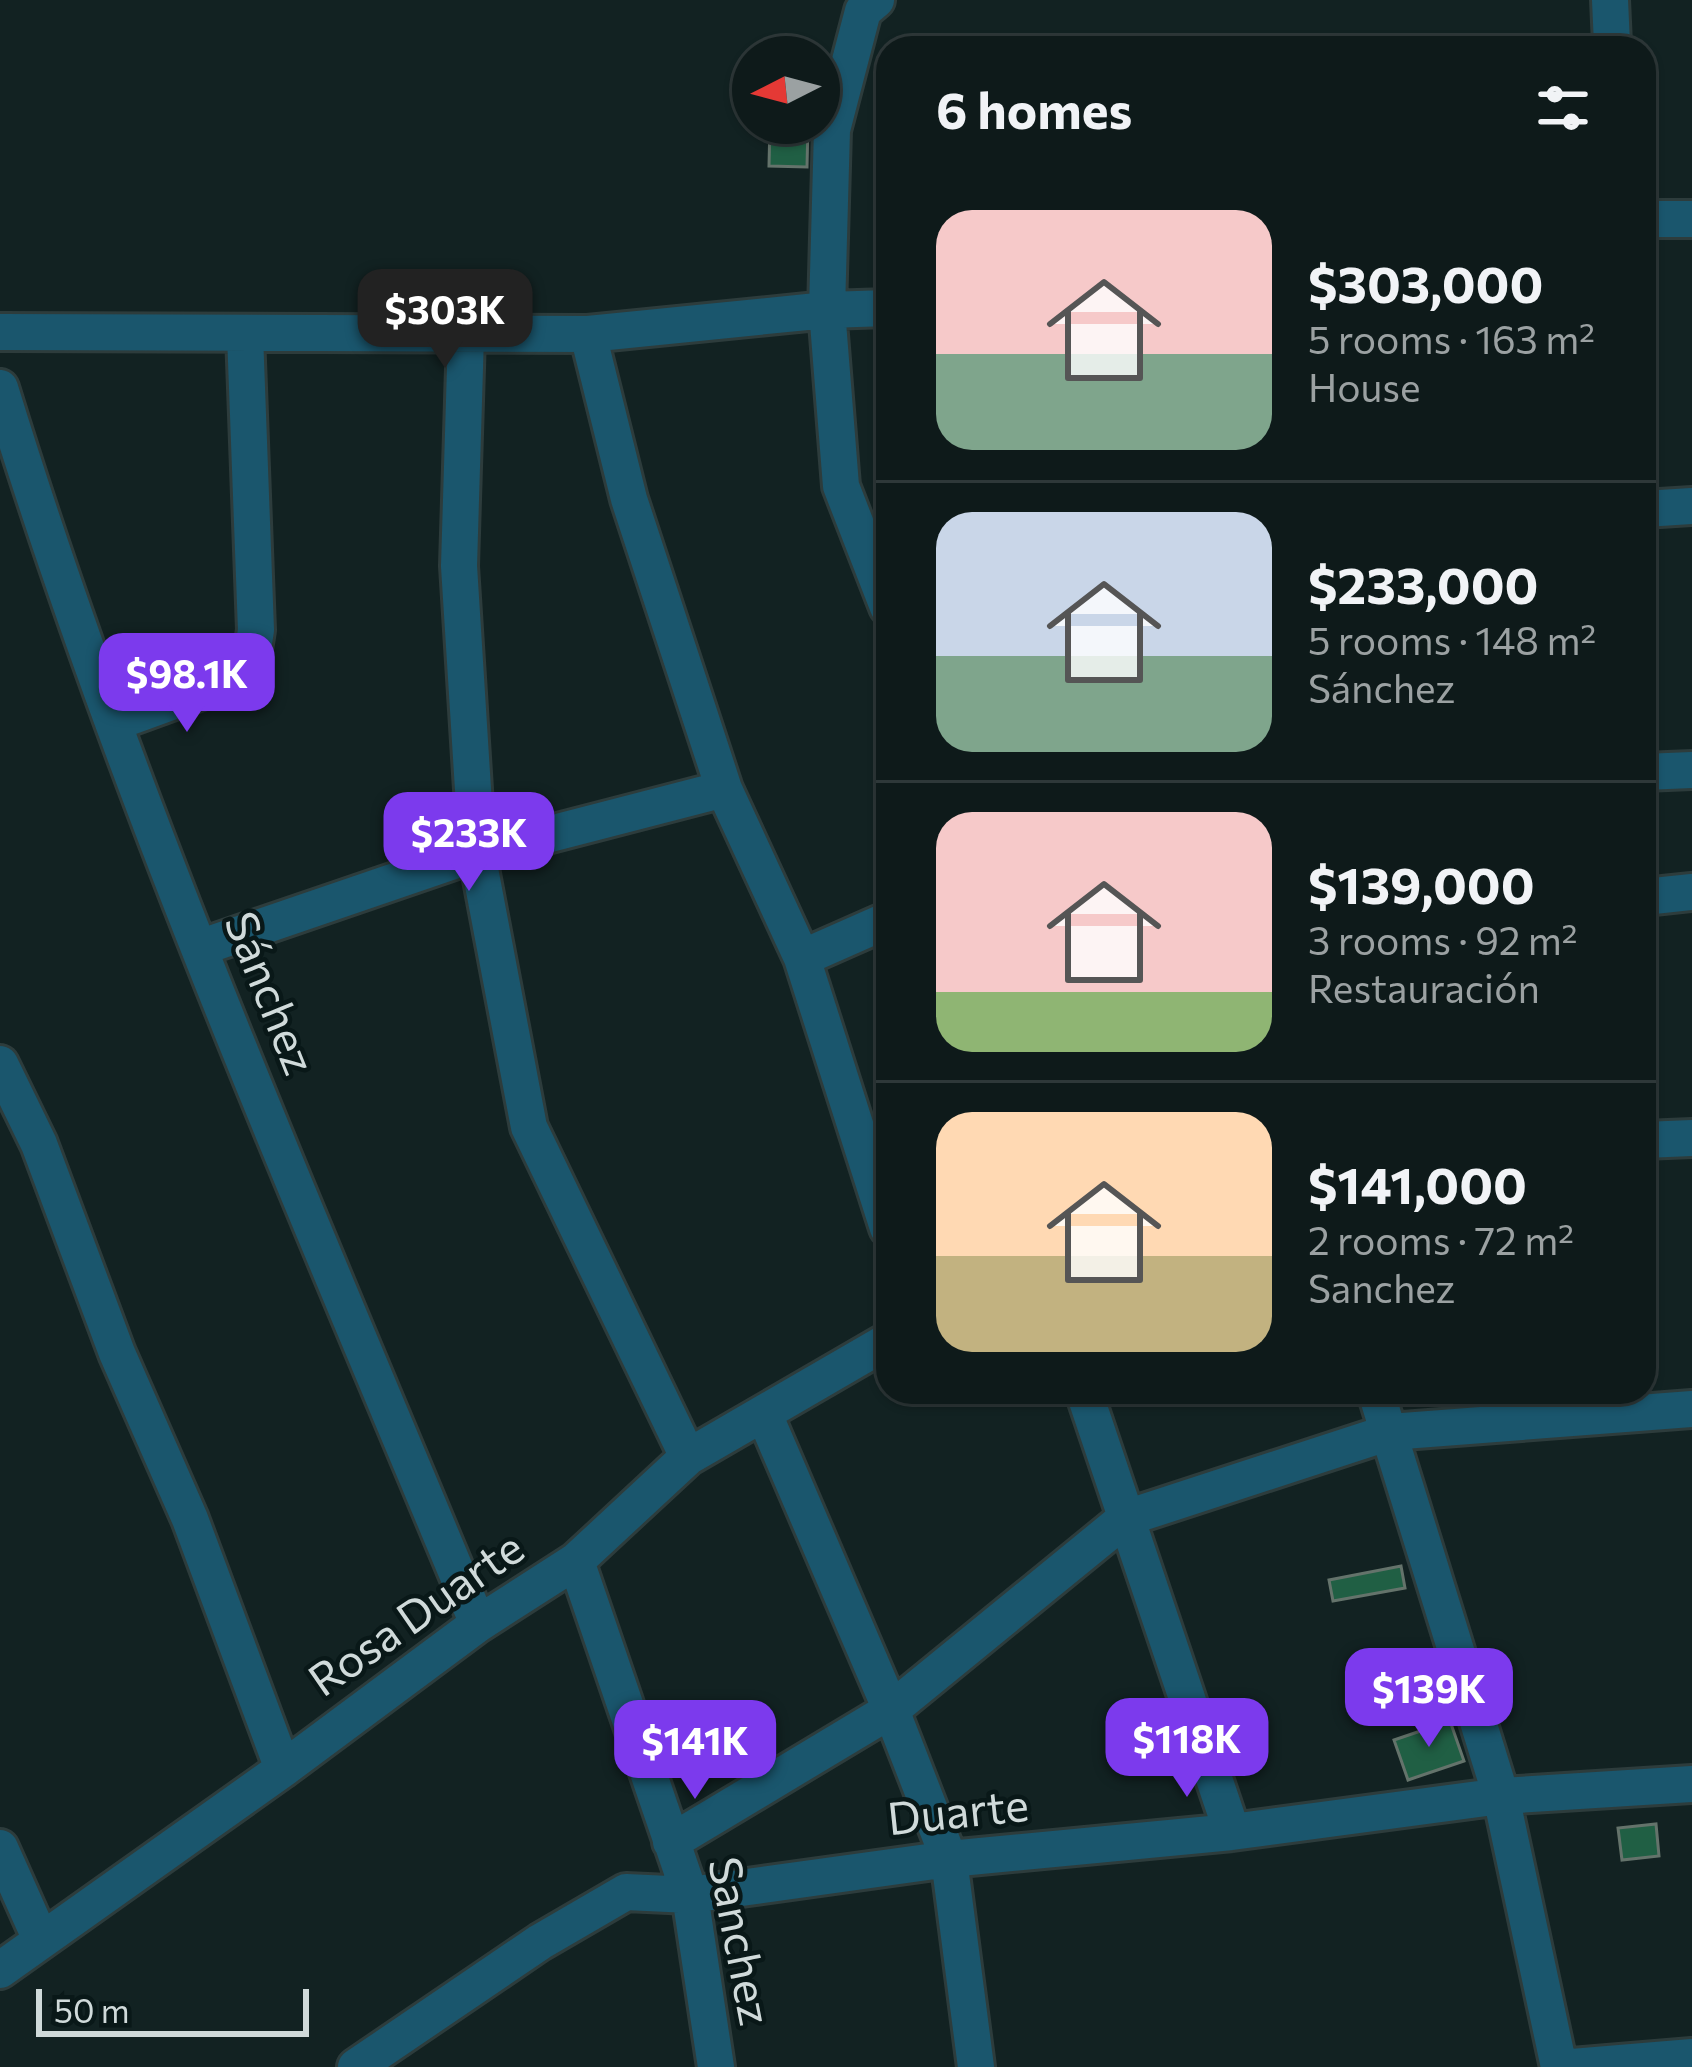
<!DOCTYPE html>
<meta charset="utf-8">
<style>
:root{--surface:#0e1a1a;--page:#1c2727;--text:#f1f3f6;--muted:#9ba1a2;--line:#2e3839;--accent:#7c3aed}
body{margin:0;font-family:Commissioner,sans-serif;background:var(--page);color:var(--text);height:100vh;display:flex;flex-direction:column;font-size:45px;white-space:nowrap}
*{box-sizing:border-box;margin:0}
p{font-size:39px;color:var(--muted)}
.icon{flex:none;width:66px;height:66px;fill:none;stroke:currentColor;stroke-width:2;stroke-linecap:round;stroke-linejoin:round}
.map{position:relative;flex:1;overflow:hidden}
.panel{position:absolute;left:876px;top:36px;width:780px;height:1368px;display:flex;flex-direction:column;background:var(--surface);border-radius:36px;box-shadow:0 3px 9px #0004,0 0 0 3px var(--line)}
.panel>*{flex:none}
.needle{width:78px;rotate:264deg}
.fabs{position:absolute;left:732px;top:36px;display:grid;gap:24px}
.fabs a{display:grid;place-items:center;width:108px;height:108px;border-radius:50%;background:var(--surface);box-shadow:0 3px 9px #0004,0 0 0 3px var(--line);font-size:60px}
.scale{position:absolute;left:36px;bottom:30px;width:273px;box-sizing:border-box;padding-left:12px;border:6px solid #d0dada;border-top:0;font-size:33px;line-height:42px;white-space:nowrap;color:#d0dada;-webkit-text-stroke:9px #091818;paint-order:stroke}
.price{position:absolute;translate:-50% -102px;padding:0 27px;border-radius:24px;background:var(--accent);color:#fff;font-size:39px;line-height:78px;filter:drop-shadow(0 3px 6px #0008)}
.price::after{content:'';position:absolute;left:50%;top:72px;width:36px;height:27px;margin-left:-18px;background:inherit;clip-path:polygon(0 0,100% 0,50% 100%)}
.price.active{background:#222;color:#fff}
ul{padding:0;list-style:none}
li{display:flex;align-items:center;gap:36px;height:300px;padding:0 60px}
li+li{border-top:3px solid var(--line)}
li span{display:grid;place-items:center;flex:none;width:336px;height:240px;border-radius:36px;color:#555}
li>.icon{margin-inline-start:auto}
span .icon{width:144px;height:144px;fill:#fffc;stroke-width:1}
li b{font-size:51px}
h2{display:flex;justify-content:space-between;align-items:center;height:144px;padding:0 60px;font-size:51px}
.map>svg:first-child{display:block}
.building{fill:#205f44;stroke:#64736b;stroke-width:3}
.lines{fill:none;stroke-linecap:round;stroke-linejoin:round}
.minor-casing{stroke:#2d3c3c;stroke-width:42}
.minor{stroke:#1a566d;stroke-width:36}
.labels{text-anchor:middle;stroke-width:9;stroke-linejoin:round;paint-order:stroke}
.street-label{font-size:45px;fill:#d0dada;stroke:#091818}
</style>
<div class="map">
<svg width="1692" height="2067" viewBox="0 0 1692 2067">
<rect width="100%" height="100%" fill="#122222"/>
<!-- building -->
<path class="building" d="M770 123H808L807 167 769 166Z
M1401 1566 1405 1588 1333 1601 1329 1580Z
M1450 1721 1464 1761 1408 1780 1394 1740Z
M1656 1824 1659 1856 1622 1860 1618 1828Z"/>
<g class="lines">
<!-- minor casing -->
<g class="minor-casing">
<path id="minor" d="M876 0 863 11 832 130 827 310 841 486 888 607
M1610 0 1612 44
M1644 219H1692
M0 332 588 334 827 310 888 308
M588 334 629 499 724 789 802 958 888 1228
M466 335 459 566 477 853 529 1127 688 1457
M0 388C129 810 309 1216 478 1624
M1644 509 1692 506
M116 722 234 679 251 662 256 630 245 334
M1644 772 1692 770
M1644 897 1692 892
M199 948 477 853 724 789
M802 958 888 920
M0 1064 39 1144 117 1353 190 1519 283 1769
M1644 1140 1692 1138
M1084 1392 1232 1832
M1376 1392 1501 1796 1559 2067
M764 1414 891 1710 949 1859 976 2067
M576 1561 690 1895 716 2067
M671 1842 891 1710 1126 1518 1390 1432 1692 1409
M0 1848 41 1940
M0 1970 283 1769 478 1624 576 1561 688 1457 888 1341
M356 2067 540 1942 626 1892 690 1895 949 1859 1232 1832 1501 1796 1692 1784
M1572 2067 1692 2057"/>
</g>
<!-- minor -->
<use href="#minor" class="minor"/>
</g>
<g class="labels">
<!-- street labels -->
<g class="street-label">
<text transform="translate(270 993) rotate(68)" y="16">Sánchez</text>
<text transform="translate(416 1614) rotate(-35)" y="16">Rosa Duarte</text>
<text transform="translate(958 1812) rotate(-6)" y="16">Duarte</text>
<text transform="translate(740 1941) rotate(79)" y="16">Sanchez</text>
</g>
</g>
</svg>
<div class="fabs">
<a><svg class="needle" viewBox="-14 -14 28 28"><path d="M0-13l5 13h-10z" fill="#e53935"/><path d="M0 13l5-13h-10z" fill="#9ba1a2"/></svg></a>
</div>
<div class="scale">50 m</div>
<b class="price active" style="left:445px;top:371px">$303K</b>
<b class="price" style="left:187px;top:735px">$98.1K</b>
<b class="price" style="left:469px;top:894px">$233K</b>
<b class="price" style="left:1429px;top:1750px">$139K</b>
<b class="price" style="left:1187px;top:1800px">$118K</b>
<b class="price" style="left:695px;top:1802px">$141K</b>
<section class="panel">
<h2>6 homes<svg class="icon" aria-label="filters" viewBox="0 0 24 24"><path d="M4 7h16M4 17h16"/><circle cx="9" cy="7" r="2"/><circle cx="15" cy="17" r="2"/></svg></h2>
<ul>
<li><span style="background:linear-gradient(#f6c9c9 60%,#7fa58c 0)"><svg class="icon" aria-label="home" viewBox="0 0 24 24"><path d="M3 11l9-7 9 7M6 9v11h12V9"/></svg></span><div><b>$303,000</b><p>5 rooms · 163 m²</p><p>House</p></div></li>
<li><span style="background:linear-gradient(#c9d6e8 60%,#7fa58c 0)"><svg class="icon" aria-label="home" viewBox="0 0 24 24"><path d="M3 11l9-7 9 7M6 9v11h12V9"/></svg></span><div><b>$233,000</b><p>5 rooms · 148 m²</p><p>Sánchez</p></div></li>
<li><span style="background:linear-gradient(#f6c9c9 75%,#8fb573 0)"><svg class="icon" aria-label="home" viewBox="0 0 24 24"><path d="M3 11l9-7 9 7M6 9v11h12V9"/></svg></span><div><b>$139,000</b><p>3 rooms · 92 m²</p><p>Restauración</p></div></li>
<li><span style="background:linear-gradient(#ffd9b3 60%,#c2b280 0)"><svg class="icon" aria-label="home" viewBox="0 0 24 24"><path d="M3 11l9-7 9 7M6 9v11h12V9"/></svg></span><div><b>$141,000</b><p>2 rooms · 72 m²</p><p>Sanchez</p></div></li>
</ul>
</section>
</div>
